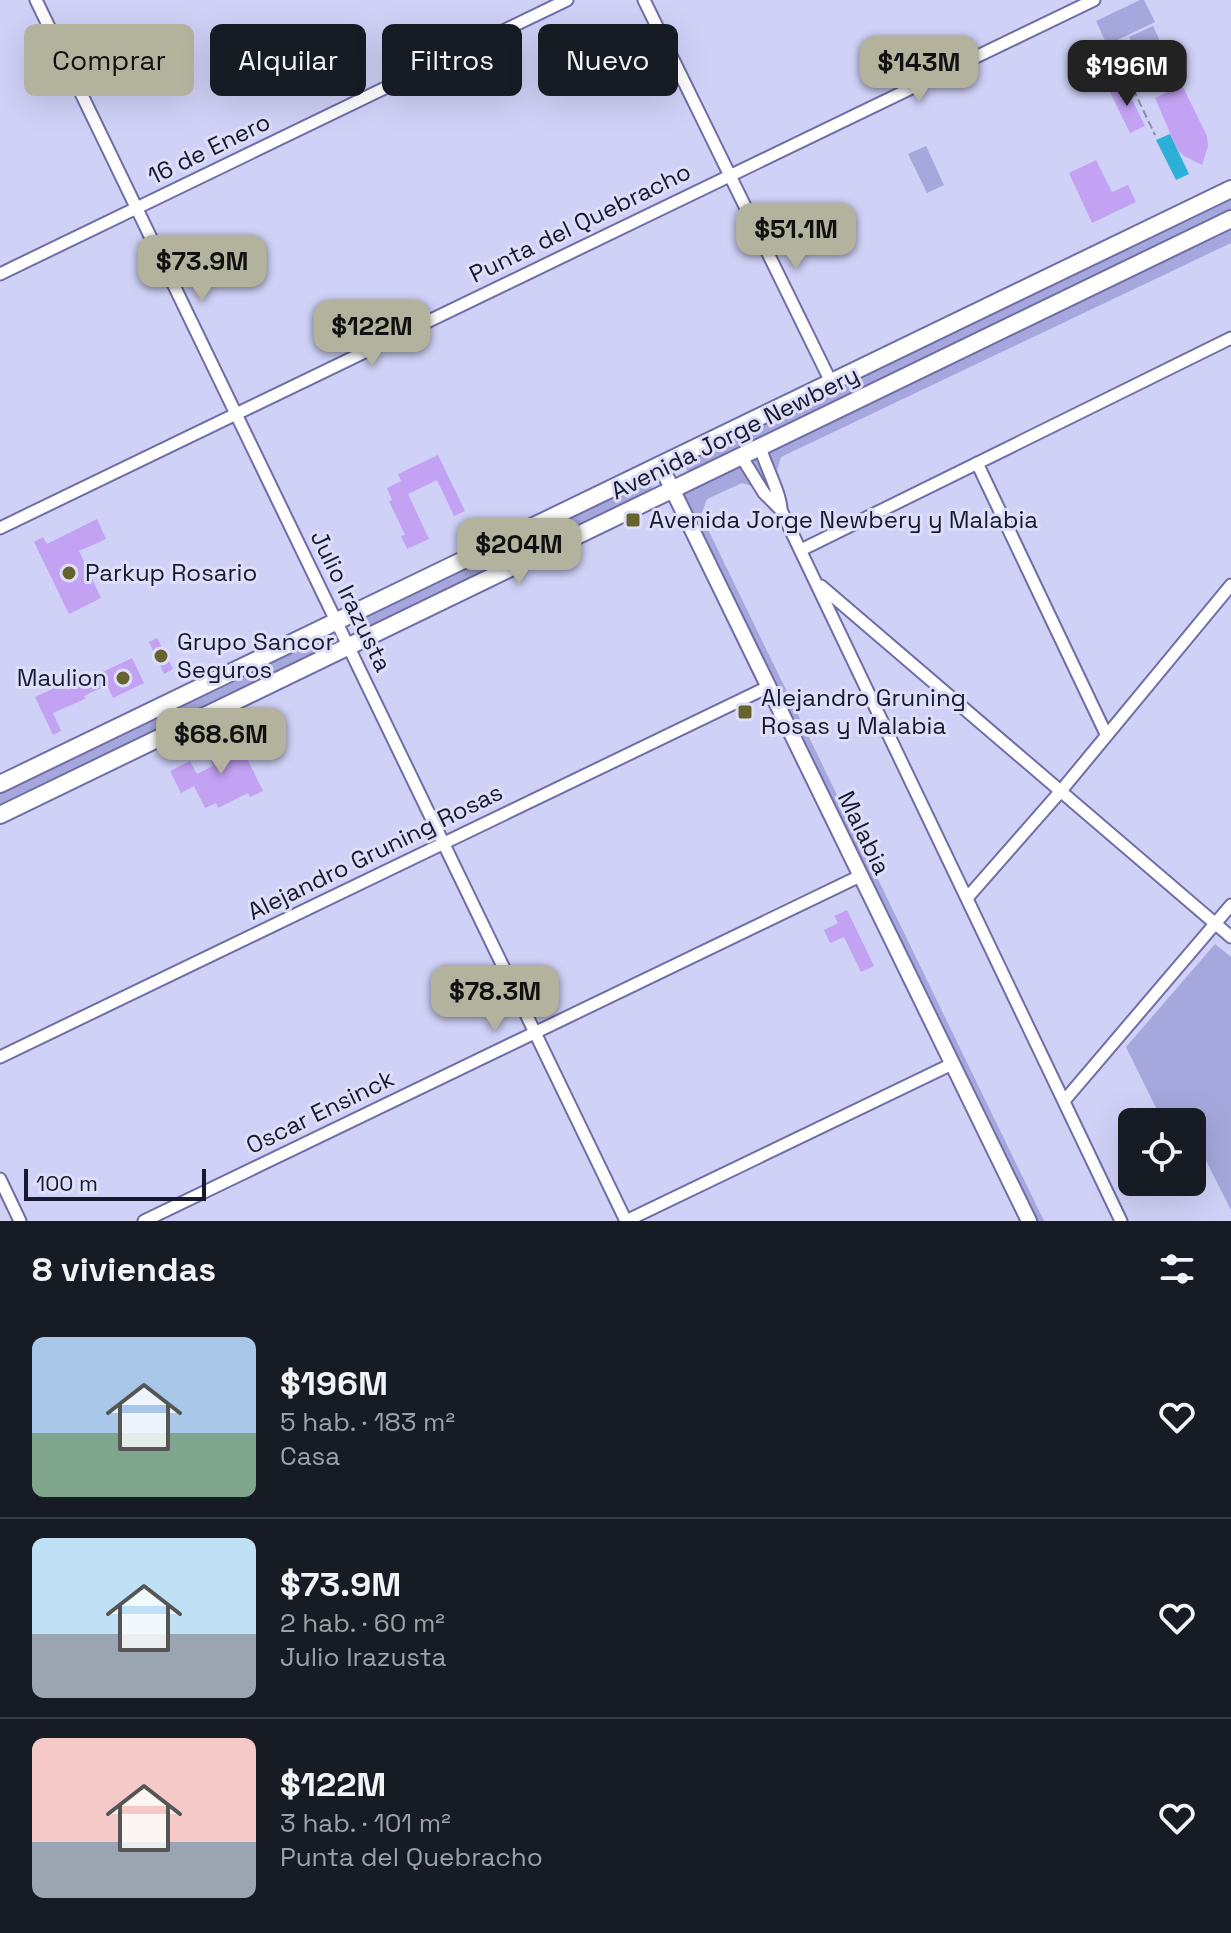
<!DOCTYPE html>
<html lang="es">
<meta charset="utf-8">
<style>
:root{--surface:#171b24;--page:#242831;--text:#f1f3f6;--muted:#9ea1a6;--line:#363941;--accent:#b3b29c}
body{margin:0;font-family:"Space Grotesk",sans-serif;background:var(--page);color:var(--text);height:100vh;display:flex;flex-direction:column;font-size:30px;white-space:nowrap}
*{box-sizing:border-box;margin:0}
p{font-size:26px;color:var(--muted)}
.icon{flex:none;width:44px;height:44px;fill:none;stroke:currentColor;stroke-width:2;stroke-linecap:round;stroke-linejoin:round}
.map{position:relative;height:1221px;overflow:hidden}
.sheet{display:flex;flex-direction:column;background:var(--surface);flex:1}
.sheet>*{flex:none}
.banner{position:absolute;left:24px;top:24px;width:800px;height:72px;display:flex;gap:16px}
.controls{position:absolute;left:1118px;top:1108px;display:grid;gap:16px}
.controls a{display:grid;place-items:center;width:88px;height:88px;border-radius:12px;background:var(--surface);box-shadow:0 8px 32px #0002;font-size:40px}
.scale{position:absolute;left:24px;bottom:20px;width:182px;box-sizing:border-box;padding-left:8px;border:4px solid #18182f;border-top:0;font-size:22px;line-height:28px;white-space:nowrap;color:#18182f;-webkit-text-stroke:6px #dddff9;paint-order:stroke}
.price{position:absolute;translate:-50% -68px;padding:0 18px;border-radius:16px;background:var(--accent);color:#111;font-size:26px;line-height:52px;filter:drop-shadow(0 2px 4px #0008)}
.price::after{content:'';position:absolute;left:50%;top:48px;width:24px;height:18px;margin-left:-12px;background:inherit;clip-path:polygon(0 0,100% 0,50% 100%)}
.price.selected{background:#222;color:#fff}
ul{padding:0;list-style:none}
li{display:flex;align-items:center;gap:24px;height:200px;padding:0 32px}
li+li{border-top:2px solid var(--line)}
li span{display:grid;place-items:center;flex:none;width:224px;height:160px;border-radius:12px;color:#555}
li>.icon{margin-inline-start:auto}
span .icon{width:96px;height:96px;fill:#fffc;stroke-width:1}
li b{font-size:34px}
h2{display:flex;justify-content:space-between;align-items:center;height:96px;padding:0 32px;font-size:34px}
.tag{padding:0 28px;border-radius:12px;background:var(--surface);box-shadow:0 8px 32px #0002;font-size:28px;line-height:72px}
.tag.selected{background:var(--accent);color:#111}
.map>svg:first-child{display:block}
.green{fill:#a6a7dc}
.water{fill:#2db0d7}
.building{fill:#c3a1f3}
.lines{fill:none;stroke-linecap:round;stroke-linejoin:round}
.minor-casing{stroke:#6e6ea8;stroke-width:15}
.tertiary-casing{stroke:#6e6ea8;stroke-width:18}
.secondary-casing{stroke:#6e6ea8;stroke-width:20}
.path{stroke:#8b8cac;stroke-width:2;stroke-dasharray:8 4;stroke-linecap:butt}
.minor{stroke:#fff;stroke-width:11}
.tertiary{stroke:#fff;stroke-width:14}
.secondary{stroke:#fff;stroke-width:16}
.poi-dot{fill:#68622f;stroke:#dddff9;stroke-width:3}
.labels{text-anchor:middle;stroke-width:6;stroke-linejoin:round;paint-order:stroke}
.street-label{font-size:24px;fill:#18182f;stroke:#dddff9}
.poi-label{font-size:24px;fill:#18182f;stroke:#dddff9;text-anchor:start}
</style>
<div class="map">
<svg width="1231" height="1221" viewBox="0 0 1231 1221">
<rect width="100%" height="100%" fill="#cfd1f7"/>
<!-- green -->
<path class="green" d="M1140 0H1144L1155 22 1107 45 1096 21Z
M1153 26 1175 73 1152 84 1129 37Z
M926 146 944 185 927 193 908 154Z
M1231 196V211L695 471 690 472 685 468V462Z
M1231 219V243L781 457 775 477 761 481 755 487 742 483 707 499 701 515 1044 1221H1029L672 489Z
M650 480 652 488 646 493 356 634 351 624 354 620 642 481Z
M318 639 323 646 321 652 0 807V791Z
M1215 944 1231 957V1210L1192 1133V1122H1187L1182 1114 1163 1122 1126 1047Z"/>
<!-- water -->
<path class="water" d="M1170 134 1189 174 1176 180 1156 140Z"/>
<!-- building -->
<path class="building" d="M1124 83 1145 126 1130 133 1109 90Z
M1182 85 1207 136 1208 146 1202 165 1184 156 1177 149 1155 98Z
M1096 160 1112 192 1128 185 1136 202 1092 223 1069 173Z
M438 455 465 511 454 516 437 480 408 494 429 539 407 549 401 536 405 535 389 501 392 500 387 488 401 481 398 474Z
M97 519 106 539 79 551 101 598 69 614 34 542 43 537 47 544Z
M157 638 173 669 164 674 149 642Z
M132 658 144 683 113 698 107 685 84 696 85 699 53 713 61 731 53 735 35 697 87 673 90 678Z
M235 734 263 791 250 797 248 793 218 808 216 803 205 808 194 786 181 793 170 771 190 761 197 774 213 766 209 755 225 747 221 741Z
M847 910 874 966 861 972 844 937 830 943 824 930 838 923 834 916Z"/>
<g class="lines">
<!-- minor casing -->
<g class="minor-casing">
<path id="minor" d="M36 0 626 1221
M644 0 831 382
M0 274 567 0
M760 447C765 465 781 494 781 510L1121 1221
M741 456 764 493 781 510
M977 463 1106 734
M0 528 1094 0
M801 550 1231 338
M821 586 1231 937
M967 898 1060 792 1231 585
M0 1057 768 687
M1064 1101 1231 905
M0 1179 20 1221
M144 1221 860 876
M626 1221 952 1064"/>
</g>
<!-- tertiary casing -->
<g class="tertiary-casing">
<path id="tertiary" d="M660 464 1029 1221"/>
</g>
<!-- secondary casing -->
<g class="secondary-casing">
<path id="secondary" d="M0 784 1231 189
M0 815 1231 219"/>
</g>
<!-- path -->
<path class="path" d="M1103 52 1126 74 1155 135"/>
<!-- minor -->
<use href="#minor" class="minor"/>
<!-- tertiary -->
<use href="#tertiary" class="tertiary"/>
<!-- secondary -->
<use href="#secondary" class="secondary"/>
</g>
<!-- markers -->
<g class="poi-dot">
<rect x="625" y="512" width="16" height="16" rx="4"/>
<circle cx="69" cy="573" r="8"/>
<circle cx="161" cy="656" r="8"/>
<circle cx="123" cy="678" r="8"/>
<rect x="737" y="704" width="16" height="16" rx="4"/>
</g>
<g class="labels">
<!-- street labels -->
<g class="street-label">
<text transform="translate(209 149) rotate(-26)" y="8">16 de Enero</text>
<text transform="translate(580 223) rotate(-26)" y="8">Punta del Quebracho</text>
<text transform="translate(735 433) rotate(-26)" y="8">Avenida Jorge Newbery</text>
<text transform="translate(351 601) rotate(64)" y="8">Julio Irazusta</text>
<text transform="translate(864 833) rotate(64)" y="8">Malabia</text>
<text transform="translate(375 852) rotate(-26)" y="8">Alejandro Gruning Rosas</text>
<text transform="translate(320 1112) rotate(-26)" y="8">Oscar Ensinck</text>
</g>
<!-- poi labels -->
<g class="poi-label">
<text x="649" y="528">Avenida Jorge Newbery y Malabia</text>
<text x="85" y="581">Parkup Rosario</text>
<text x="177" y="650">Grupo Sancor<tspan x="177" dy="28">Seguros</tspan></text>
<text x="107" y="686" text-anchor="end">Maulion</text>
<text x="761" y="706">Alejandro Gruning<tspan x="761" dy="28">Rosas y Malabia</tspan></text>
</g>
</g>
</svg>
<div class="controls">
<a><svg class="icon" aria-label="locate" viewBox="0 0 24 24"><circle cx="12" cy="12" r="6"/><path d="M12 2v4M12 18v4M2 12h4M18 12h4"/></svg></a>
</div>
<div class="scale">100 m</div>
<b class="price" style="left:919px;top:104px">$143M</b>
<b class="price selected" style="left:1127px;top:108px">$196M</b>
<b class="price" style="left:796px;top:271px">$51.1M</b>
<b class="price" style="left:202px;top:303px">$73.9M</b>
<b class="price" style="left:372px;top:368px">$122M</b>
<b class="price" style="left:519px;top:586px">$204M</b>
<b class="price" style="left:221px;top:776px">$68.6M</b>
<b class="price" style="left:495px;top:1033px">$78.3M</b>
<div class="banner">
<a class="tag selected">Comprar</a>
<a class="tag">Alquilar</a>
<a class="tag">Filtros</a>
<a class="tag">Nuevo</a>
</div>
</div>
<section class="sheet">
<h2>8 viviendas<svg class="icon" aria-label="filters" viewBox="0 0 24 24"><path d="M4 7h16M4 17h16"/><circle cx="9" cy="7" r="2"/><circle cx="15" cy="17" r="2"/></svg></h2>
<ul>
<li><span style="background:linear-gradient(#a9c7e8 60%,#7fa58c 0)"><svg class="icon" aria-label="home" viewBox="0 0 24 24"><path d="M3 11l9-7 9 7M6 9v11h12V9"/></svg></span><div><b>$196M</b><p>5 hab. · 183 m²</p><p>Casa</p></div><svg class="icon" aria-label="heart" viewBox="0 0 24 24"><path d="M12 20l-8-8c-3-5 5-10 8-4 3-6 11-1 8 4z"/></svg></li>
<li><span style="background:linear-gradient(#bfe0f5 60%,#9aa5b1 0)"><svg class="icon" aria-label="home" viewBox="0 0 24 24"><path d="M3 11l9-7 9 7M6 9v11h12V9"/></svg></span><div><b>$73.9M</b><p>2 hab. · 60 m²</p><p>Julio Irazusta</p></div><svg class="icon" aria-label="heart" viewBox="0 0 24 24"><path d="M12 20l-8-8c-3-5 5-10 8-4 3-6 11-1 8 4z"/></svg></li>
<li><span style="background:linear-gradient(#f6c9c9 65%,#9aa5b1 0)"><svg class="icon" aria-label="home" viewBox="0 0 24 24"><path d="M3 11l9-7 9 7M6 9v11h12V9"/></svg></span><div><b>$122M</b><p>3 hab. · 101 m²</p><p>Punta del Quebracho</p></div><svg class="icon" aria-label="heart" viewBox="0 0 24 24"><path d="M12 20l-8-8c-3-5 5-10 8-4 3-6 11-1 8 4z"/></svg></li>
</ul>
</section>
